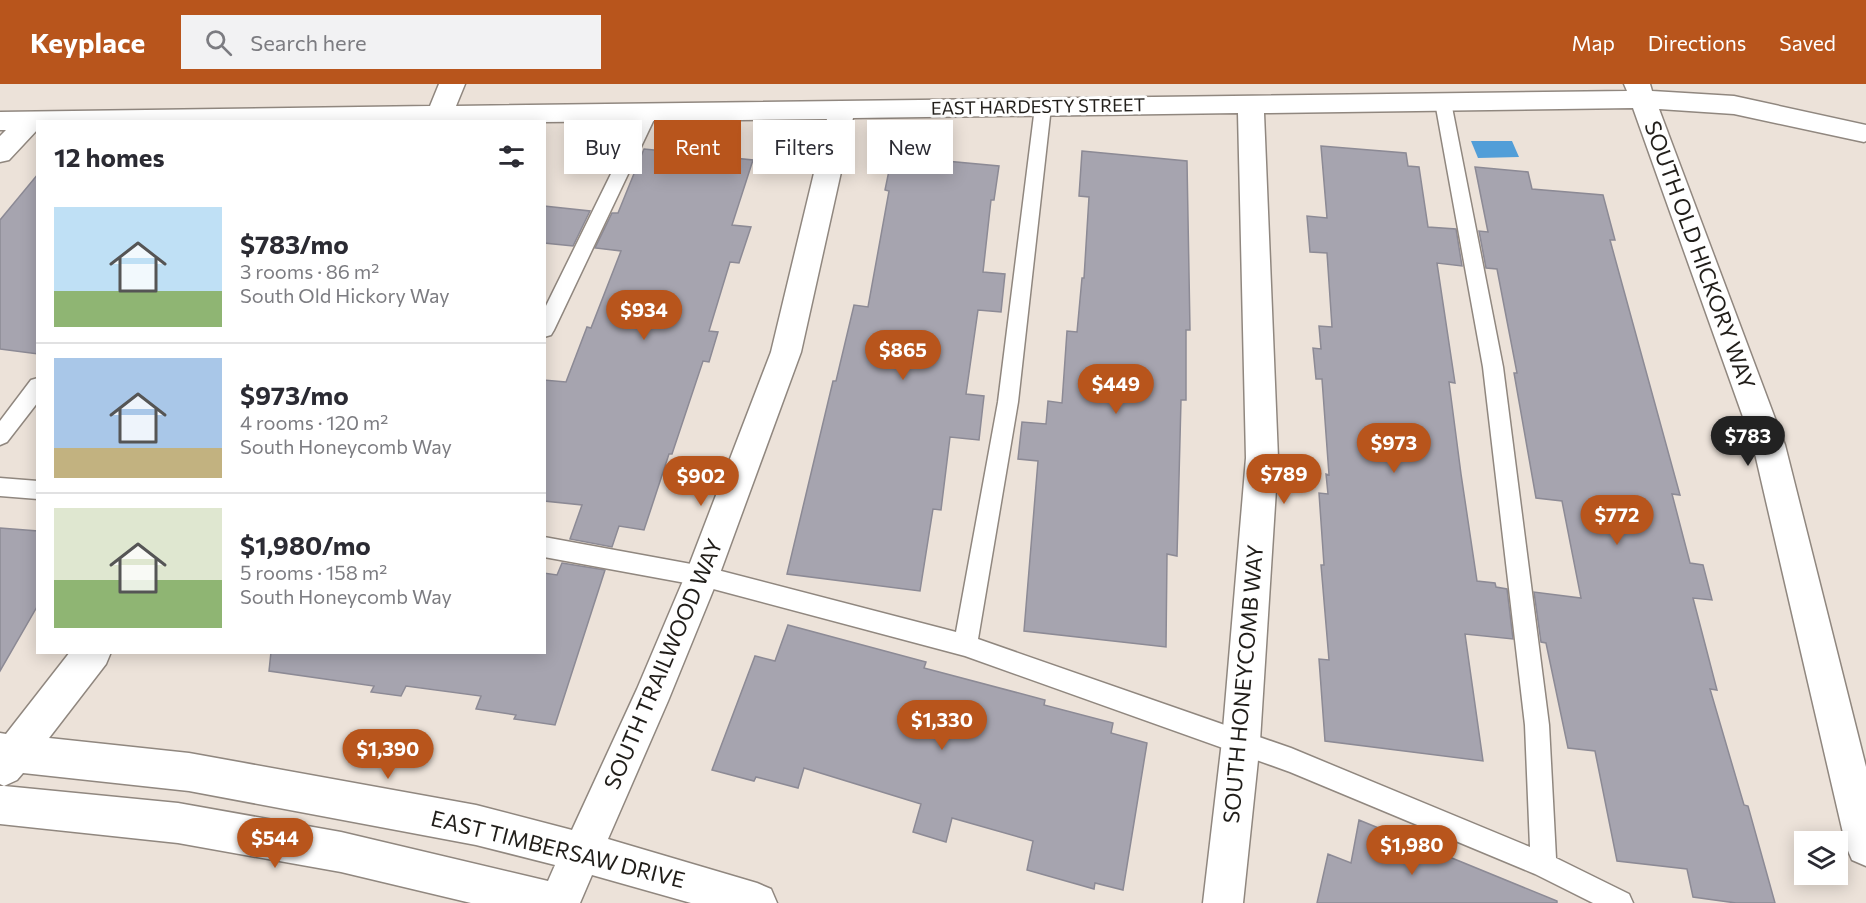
<!DOCTYPE html>
<meta charset="utf-8">
<style>
:root{--surface:#fff;--page:#f2f2f3;--text:#2b2b33;--muted:#7c7c81;--line:#e1e1e2;--accent:#b8551c}
body{margin:0;font-family:Commissioner,sans-serif;background:var(--page);color:var(--text);height:100vh;display:flex;flex-direction:column;font-size:22px;white-space:nowrap}
*{box-sizing:border-box;margin:0}
p{font-size:20px;color:var(--muted)}
.icon{flex:none;width:33px;height:33px;fill:none;stroke:currentColor;stroke-width:2;stroke-linecap:round;stroke-linejoin:round}
.map{position:relative;flex:1;overflow:hidden}
.drawer{position:absolute;left:36px;top:36px;width:510px;height:534px;display:flex;flex-direction:column;background:var(--surface);border-radius:0px;box-shadow:0 3px 15px #0003}
.drawer>*{flex:none}
.guide{position:absolute;left:564px;top:36px;width:570px;height:54px;display:flex;gap:12px}
.fabs{position:absolute;left:1794px;top:747px;display:grid;gap:12px}
.fabs a{display:grid;place-items:center;width:54px;height:54px;border-radius:0px;background:var(--surface);box-shadow:0 3px 15px #0003;font-size:30px}
.price{position:absolute;translate:-50% -51px;padding:0 14px;border-radius:21px;background:var(--accent);color:#fff;font-size:20px;line-height:39px;filter:drop-shadow(0 2px 3px #0008)}
.price::after{content:'';position:absolute;left:50%;top:36px;width:18px;height:14px;margin-left:-9px;background:inherit;clip-path:polygon(0 0,100% 0,50% 100%)}
.price.selected{background:#222;color:#fff}
ul{padding:0;list-style:none}
li{display:flex;align-items:center;gap:18px;height:150px;padding:0 18px}
li+li{border-top:2px solid var(--line)}
li span{display:grid;place-items:center;flex:none;width:168px;height:120px;border-radius:0px;color:#555}
li>.icon{margin-inline-start:auto}
span .icon{width:72px;height:72px;fill:#fffc;stroke-width:1}
li b{font-size:26px}
h2{display:flex;justify-content:space-between;align-items:center;height:72px;padding:0 18px;font-size:26px}
.tag{padding:0 21px;border-radius:0px;background:var(--surface);box-shadow:0 3px 15px #0003;font-size:21px;line-height:54px}
.tag.selected{background:var(--accent);color:#fff}
header{display:flex;align-items:center;gap:36px;box-sizing:border-box;height:84px;padding:0 30px;background:var(--accent);color:#fff}
header strong{font-size:28px}
nav{display:flex;gap:33px;margin-inline-start:auto;font-size:21px}
.search{width:420px;height:54px;background:var(--page);display:flex;align-items:center;gap:15px;box-sizing:border-box;padding:0 21px;border-radius:0px;color:var(--muted);font-size:22px}
.map>svg:first-child{display:block}
.water{fill:#529ed8}
.building{fill:#a6a4af;stroke:#8c8a95;stroke-width:1.5}
.lines{fill:none;stroke-linecap:round;stroke-linejoin:round}
.lane-casing{stroke:#90877f;stroke-width:3}
.street-casing{stroke:#90877f;stroke-width:3}
.lane{fill:#fff;fill-rule:evenodd}
.street{fill:#fff;fill-rule:evenodd}
.labels{text-anchor:middle;stroke-width:6;stroke-linejoin:round;paint-order:stroke}
.far-street-label{font-size:18px;fill:#211e1a;stroke:#fff}
.street-label{font-size:22px;fill:#211e1a;stroke:#fff}
</style>
<header>
<strong>Keyplace</strong>
<div class="search"><svg class="icon" aria-label="search" viewBox="0 0 24 24"><circle cx="10" cy="10" r="6"/><path d="M15 15l6 6"/></svg>Search here</div>
<nav><a>Map</a><a>Directions</a><a>Saved</a></nav>
</header>
<div class="map">
<svg width="1866" height="819" viewBox="0 0 1866 819">
<rect width="100%" height="100%" fill="#ece2d9"/>
<!-- water -->
<path class="water" d="M1471 57H1512L1519 73 1478 74Z"/>
<!-- building -->
<path class="building" d="M1321 62 1406 69 1408 82 1419 83 1428 143 1456 145 1462 182 1437 179 1455 299 1449 298 1461 390 1477 497 1495 499 1496 503 1507 505 1513 555 1465 550 1483 677 1325 657 1319 575 1329 576 1321 481H1324L1319 409 1328 410 1326 390 1329 391 1322 295H1316L1313 264 1321 265 1319 242 1332 243 1327 169 1310 168 1307 132 1327 134Z
M644 65 753 76 732 141 751 143 739 179 730 178 709 247 718 248 709 278 703 277 672 370H669L644 446 619 442 612 463 570 455 582 421 544 417V296L566 298 587 243 591 244 621 167 595 164 612 129H618Z
M1082 67 1187 77 1190 246H1186V316H1181L1177 472 1167 470 1166 563 1024 547 1038 377 1018 375 1022 338 1046 340 1048 317 1062 319 1067 247 1077 248 1082 194H1084L1089 113 1079 112Z
M892 72 999 82 994 116H991L983 188 1005 190 1001 228 978 226 966 310 984 312 979 356 950 353 941 426 933 425 920 507 787 490 833 297H836L854 221 868 223 889 107 885 106Z
M1475 83 1528 88 1532 105 1603 111 1615 156H1610L1680 411 1672 410 1690 479 1703 481 1712 516 1693 514 1717 606 1710 605 1744 721 1748 722 1775 819H1736L1693 813 1687 785 1617 777 1595 667 1568 664 1546 559 1541 558 1534 508 1581 514 1562 417 1536 414 1514 289H1517L1497 185 1486 184 1479 147 1488 148Z
M38 90V270L0 265V136Z
M544 122 590 127 573 162 544 159Z
M0 444 38 447V521L0 587Z
M562 479 605 486 555 641 514 635 516 631 476 625 481 612 406 602 401 612 371 608 374 602 269 587 271 568H544V489L557 491Z
M788 541 926 578 924 584 1045 616 1044 621 1113 639 1111 649 1147 659 1123 806 1095 799 1094 805 1027 786 1033 757 952 734 946 758 913 748 921 720 804 684 798 704 756 693 754 697 712 686 755 572 775 577Z
M1359 736 1557 817V819H1317L1328 770 1351 779Z"/>
<g class="lines">
<!-- lane casing -->
<g class="lane-casing">
<path id="lane" d="M1443 13 1449 14 1451 18 1503 283 1549 641 1556 774 1629 810 1633 819H1593L1535 790 1290 688 965 572 702 502 544 473V453L702 482 956 548 998 318 1035 23 1037 19H1049L1051 23 1018 318 978 555 1291 664 1530 763 1525 641 1483 283 1435 18 1437 14Z
M649 23 655 25 657 29 554 246 551 251 544 253V226L641 29 643 25Z
M38 294V318L7 358 0 361V337L31 296Z
M0 394 38 397V415L0 412Z"/>
</g>
<!-- street casing -->
<g class="street-casing">
<path id="street" d="M439 0H465L456 22 1627 7 1624 0H1650L1652 7 1734 12 1866 41V57L1864 58 1734 30 1659 25 1785 361 1866 683V782L1852 776 1846 762 1753 361 1633 24 1264 29 1278 374 1260 657 1243 819H1203L1222 657 1246 374 1238 29 853 34 801 268 719 492 668 617 608 755 757 799 771 805 777 819H691L592 791 580 819H471L341 788 178 759 0 740V702H4L0 700V649L6 650 70 568H111L106 580 49 654 189 669 476 721 572 746 637 605 685 492 771 268 827 35 544 38H38V45L9 76 0 78V52L6 46H0V28L430 22ZM23 689 189 707 476 761 555 781 548 797 341 748 178 719 4 702 17 696Z"/>
</g>
<!-- lane -->
<use href="#lane" class="lane"/>
<!-- street -->
<use href="#street" class="street"/>
</g>
<g class="labels">
<!-- far-street labels -->
<g class="far-street-label">
<text transform="translate(1038 23) rotate(-1)" y="6">EAST HARDESTY STREET</text>
</g>
<!-- street labels -->
<g class="street-label">
<text transform="translate(1700 171) rotate(70)" y="8">SOUTH OLD HICKORY WAY</text>
<text transform="translate(663 580) rotate(-67)" y="8">SOUTH TRAILWOOD WAY</text>
<text transform="translate(1243 600) rotate(-85)" y="8">SOUTH HONEYCOMB WAY</text>
<text transform="translate(558 765) rotate(14)" y="8">EAST TIMBERSAW DRIVE</text>
</g>
</g>
</svg>
<div class="fabs">
<a><svg class="icon" aria-label="layers" viewBox="0 0 24 24"><path d="M12 4l9 5-9 5-9-5zM3 14l9 5 9-5"/></svg></a>
</div>
<b class="price" style="left:644px;top:257px">$934</b>
<b class="price" style="left:903px;top:297px">$865</b>
<b class="price" style="left:1116px;top:331px">$449</b>
<b class="price selected" style="left:1748px;top:383px">$783</b>
<b class="price" style="left:1394px;top:390px">$973</b>
<b class="price" style="left:1284px;top:421px">$789</b>
<b class="price" style="left:701px;top:423px">$902</b>
<b class="price" style="left:1617px;top:462px">$772</b>
<b class="price" style="left:942px;top:667px">$1,330</b>
<b class="price" style="left:388px;top:696px">$1,390</b>
<b class="price" style="left:275px;top:785px">$544</b>
<b class="price" style="left:1412px;top:792px">$1,980</b>
<div class="guide">
<a class="tag">Buy</a>
<a class="tag selected">Rent</a>
<a class="tag">Filters</a>
<a class="tag">New</a>
</div>
<section class="drawer">
<h2>12 homes<svg class="icon" aria-label="filters" viewBox="0 0 24 24"><path d="M4 7h16M4 17h16"/><circle cx="9" cy="7" r="2"/><circle cx="15" cy="17" r="2"/></svg></h2>
<ul>
<li><span style="background:linear-gradient(#bfe0f5 70%,#8fb573 0)"><svg class="icon" aria-label="home" viewBox="0 0 24 24"><path d="M3 11l9-7 9 7M6 9v11h12V9"/></svg></span><div><b>$783/mo</b><p>3 rooms · 86 m²</p><p>South Old Hickory Way</p></div></li>
<li><span style="background:linear-gradient(#a9c7e8 75%,#c2b280 0)"><svg class="icon" aria-label="home" viewBox="0 0 24 24"><path d="M3 11l9-7 9 7M6 9v11h12V9"/></svg></span><div><b>$973/mo</b><p>4 rooms · 120 m²</p><p>South Honeycomb Way</p></div></li>
<li><span style="background:linear-gradient(#dfe7d0 60%,#8fb573 0)"><svg class="icon" aria-label="home" viewBox="0 0 24 24"><path d="M3 11l9-7 9 7M6 9v11h12V9"/></svg></span><div><b>$1,980/mo</b><p>5 rooms · 158 m²</p><p>South Honeycomb Way</p></div></li>
</ul>
</section>
</div>
